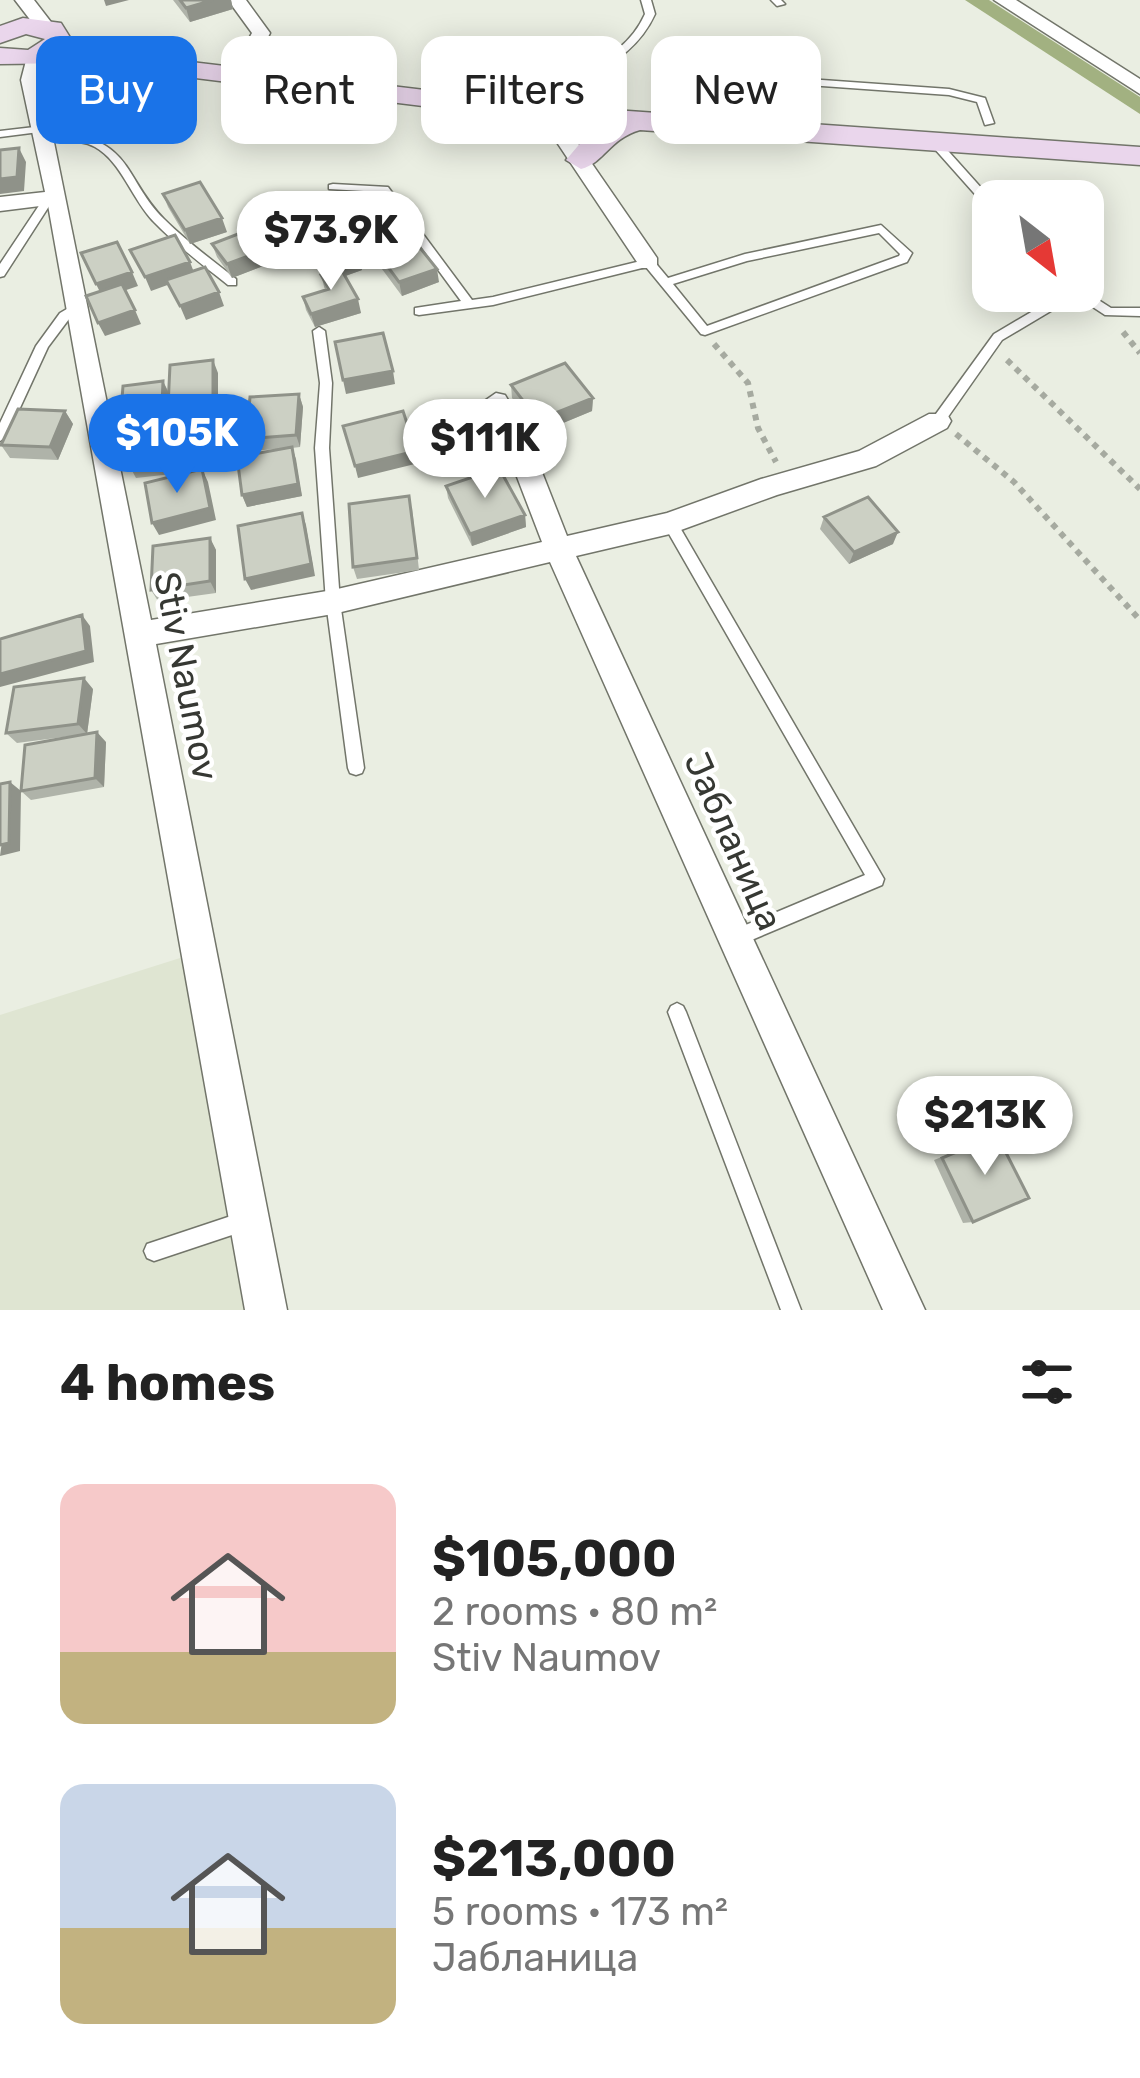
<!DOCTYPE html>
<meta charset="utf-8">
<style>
:root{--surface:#fff;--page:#f2f2f2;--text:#222;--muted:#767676;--accent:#1a73e8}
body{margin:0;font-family:Rubik,sans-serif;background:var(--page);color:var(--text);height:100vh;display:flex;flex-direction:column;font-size:45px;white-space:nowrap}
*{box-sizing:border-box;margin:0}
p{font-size:39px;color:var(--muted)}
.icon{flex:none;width:66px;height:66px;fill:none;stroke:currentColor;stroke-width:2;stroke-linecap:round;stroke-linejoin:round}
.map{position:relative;height:1310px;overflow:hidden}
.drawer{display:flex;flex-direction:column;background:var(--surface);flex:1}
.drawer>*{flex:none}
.top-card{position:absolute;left:36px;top:36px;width:1068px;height:108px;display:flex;gap:24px}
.needle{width:78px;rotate:149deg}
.fabs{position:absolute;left:972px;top:180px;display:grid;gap:24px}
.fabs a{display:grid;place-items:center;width:132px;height:132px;border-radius:24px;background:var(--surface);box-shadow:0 6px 30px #0003;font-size:60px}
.price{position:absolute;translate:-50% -102px;padding:0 27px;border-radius:42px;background:#fff;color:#222;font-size:39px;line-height:78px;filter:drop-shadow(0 3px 6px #0008)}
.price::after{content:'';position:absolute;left:50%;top:72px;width:36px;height:27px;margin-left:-18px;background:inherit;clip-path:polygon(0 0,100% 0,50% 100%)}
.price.active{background:var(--accent);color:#fff}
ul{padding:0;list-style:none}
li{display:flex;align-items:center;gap:36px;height:300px;padding:0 60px}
li span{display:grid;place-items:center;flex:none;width:336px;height:240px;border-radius:24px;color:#555}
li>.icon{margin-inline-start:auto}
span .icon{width:144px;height:144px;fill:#fffc;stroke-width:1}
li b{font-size:51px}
h2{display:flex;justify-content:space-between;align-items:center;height:144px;padding:0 60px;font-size:51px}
.chip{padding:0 42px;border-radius:24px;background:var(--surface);box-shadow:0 6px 30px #0003;font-size:42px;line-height:108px}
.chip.active{background:var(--accent);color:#fff}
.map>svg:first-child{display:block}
.built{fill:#dfe5d2}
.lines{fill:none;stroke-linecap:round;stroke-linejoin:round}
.canal{fill:#a2b181;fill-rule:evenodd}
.service-casing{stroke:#72756a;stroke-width:3}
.minor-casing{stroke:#72756a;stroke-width:3}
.secondary-casing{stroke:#72756a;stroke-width:3}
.path{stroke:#a6aaa0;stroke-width:6;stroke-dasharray:6 6;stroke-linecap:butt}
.service{fill:#fff;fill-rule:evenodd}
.minor{fill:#fff;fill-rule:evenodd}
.secondary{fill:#ead6ec;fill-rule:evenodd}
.wall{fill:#afb3a9}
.shaded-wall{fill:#8f9289}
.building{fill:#ccd0c4;stroke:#8f9289;stroke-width:3}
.labels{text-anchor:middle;stroke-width:9;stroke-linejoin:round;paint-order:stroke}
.street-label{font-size:36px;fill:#363833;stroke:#fff}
</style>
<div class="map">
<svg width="1140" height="1310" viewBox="0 0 1140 1310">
<rect width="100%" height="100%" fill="#eaeee2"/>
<!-- built -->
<path class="built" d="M199 952 266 1310H0V1015Z"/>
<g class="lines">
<!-- canal -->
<path class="canal" d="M965 0H989L1140 97V114Z"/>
<!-- service casing -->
<g class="service-casing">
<path id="service" d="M641 0H651L655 14C637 54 602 68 568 91H560V87C593 65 628 52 645 14Z
M771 0H781L785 4 777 6Z
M751 75 949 89 985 98 994 123 985 125 977 102 949 95 751 81 729 86 717 104 708 102 722 82Z
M43 126 47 127V131L0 137V131Z
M72 134C133 145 126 181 164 219 186 241 212 260 236 279V285H228C203 265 176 245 154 222 133 201 121 161 95 147 77 137 57 144 40 138L45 135Z
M933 143H941L993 201V211L989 210 933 147Z
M333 184 388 187 472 300 493 297 649 259 653 260 668 278 745 254 881 225 912 253 907 262 705 335 701 334 646 267 493 305 419 315 415 314V308L461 301 381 192 329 189V185ZM879 233 900 254 899 256 707 326 673 284 747 261Z
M48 197 53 200 4 276 0 277V264L44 198Z
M1083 290 1111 308H1140V316L1105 315 1076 296 1002 340 943 424H933L932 421 933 418 994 334 1067 291Z
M77 303 83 307 69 319 48 347 7 436 0 441V423L36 346 60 313Z
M319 327 325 331 332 383 329 448 340 602 364 768 362 773 356 775 350 773 348 768 326 602 315 448 320 383 313 331Z
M670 518 675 519 884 879 882 885 735 947 729 944 726 938 729 932 865 875 665 527 663 523 665 519Z
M677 1003 683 1006 686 1012 801 1310H781L668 1012 671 1006Z
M246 1211 253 1214 256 1221 253 1228 154 1261 147 1258 144 1251 147 1244Z"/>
</g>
<!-- minor casing -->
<g class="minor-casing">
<path id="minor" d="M15 0H34L54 26 52 30H38Z
M228 0H246L270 33 255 63 238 59 252 33Z
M994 0H1016L1140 79V94Z
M28 53 45 57 41 81 69 68 123 55 133 61 71 80 45 98 151 620 333 590 542 542 499 430 483 402 496 393 505 395 525 429 567 536 667 513 761 479 859 451 929 414H947L951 421 947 428 876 466 777 495 670 534 576 556 925 1310H883L550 562 333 614 156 644 287 1310H245L48 205 0 211V197L45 192 21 80Z
M564 83 574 89 566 126 657 258V268H641L546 126 554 89Z"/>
</g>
<!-- secondary casing -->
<g class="secondary-casing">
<path id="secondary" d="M23 18 61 23 71 39 66 47 557 106 1140 147V165L640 130C609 139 604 163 581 169L566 160 594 127 74 63 0 64V48L28 50 45 39 26 34 0 43V26Z"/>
</g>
<!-- path -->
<path class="path" d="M1123 332 1140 353
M714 344 748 383 758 428 776 462
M1007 360 1140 489
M956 434 1014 482 1140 620"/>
<!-- service -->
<use href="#service" class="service"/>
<!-- minor -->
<use href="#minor" class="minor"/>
<!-- secondary -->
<use href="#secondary" class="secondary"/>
</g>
<!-- wall -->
<path class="wall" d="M173 0H231L233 9 190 22Z
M163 194 227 232 190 244 168 207Z
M294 206 347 236H345L362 270 345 276 361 313 315 327 306 310 303 297 325 290 321 275 311 258 307 245 312 243 297 220Z
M346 210 404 228 406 241 439 282 402 296 379 265 377 252 371 255 349 224Z
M212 244 275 246 279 260 232 278 217 257Z
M218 373V415L179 419 184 430 181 473 136 478 129 465 133 424 128 425 121 412 163 381 169 393Z
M511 385 593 398 592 411 539 433 512 398Z
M299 394 303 407 300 447 292 448 302 496 247 507 242 495 277 449 251 451 246 439Z
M65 411 73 424 58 460 10 458 1 445Z
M446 486 525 515 526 527 472 546 448 498Z
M412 508 419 570 357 579 353 567Z
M824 517 893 544 849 564 820 529Z
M210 538 216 550V593L158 601 151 590Z
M93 689 87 734 17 743 6 733Z
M106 742 104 787 31 800 21 791 20 851 21 791Z
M997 1135 973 1222 963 1223 934 1160Z"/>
<!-- shaded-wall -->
<path class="shaded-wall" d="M104 0H129L106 6Z
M213 0H231L233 9 190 22 186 8Z
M19 148 26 162 24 191 0 194V179Z
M222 218 227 232 190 244 185 230Z
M344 222 347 236 314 247 310 233Z
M404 228 406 242 371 255 368 241Z
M275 246 279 260 232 278 227 264Z
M359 257 362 270 326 283 323 269Z
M190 262 195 275 151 291 145 277Z
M437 269 439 282 402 296 399 282Z
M132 272 138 286 103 298 96 284Z
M219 292 224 306 186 320 180 306Z
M358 299 361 313 315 327 311 314Z
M135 310 141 324 105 336 98 323Z
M213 360 218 373V415L213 402Z
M393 371 395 384 346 394 343 380Z
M163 381 169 394 168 419 162 406Z
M299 394 303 407 300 447 296 435Z
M593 398 592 411 539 433 538 420Z
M65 411 73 424 58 460 50 447Z
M178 418 184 430 181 473 175 460Z
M292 447 296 459 302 496 247 507 242 495Z
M416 451 419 463 358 478 355 466Z
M202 469 208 482 216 520 159 535 152 523Z
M302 513 306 525 315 576 251 590 245 579Z
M525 515 526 527 472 546 470 534Z
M898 532 893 544 849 564 854 552Z
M210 538 216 550V593L210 581Z
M82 615 90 626 94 662 0 687V674Z
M84 678 93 689 87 734 78 724Z
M97 732 106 742 104 787 95 778Z
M10 782 21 791 20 851 0 856Z"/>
<!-- building -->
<path class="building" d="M180 0H213L186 8Z
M19 148 17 177 0 179V150Z
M200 182 222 218 185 230 163 194Z
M327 196 344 222 310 233 294 206Z
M381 198 404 228 368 241 346 210Z
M259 226 275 246 227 264 212 244Z
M343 233 359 257 323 269 307 245Z
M175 235 190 262 145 277 130 250Z
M413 239 437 269 399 282 377 252Z
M117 242 132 272 96 284 81 253Z
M205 267 219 292 180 306 166 280Z
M341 269 358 299 311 314 303 297 329 289 321 275Z
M122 284 135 310 98 323 86 296Z
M383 333 393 371 343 380 335 342Z
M213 360V402L168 407 170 365Z
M565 363 593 398 538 420 511 385Z
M163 381 162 406 121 412 123 386Z
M299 394 296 435 246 439 250 397Z
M18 409 65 411 50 447 1 445Z
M403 411 416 451 355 466 343 426Z
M178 418 175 460 129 465 134 422Z
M292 447 298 484 242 495 237 457Z
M499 468 525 515 470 534 446 486Z
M202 469 210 508 152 523 145 483Z
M409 496 417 558 353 567 349 504Z
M868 497 898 532 854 552 824 517Z
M302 513 311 564 245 579 238 526Z
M210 538V581L151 590 153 546Z
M82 615 86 651 0 674V639Z
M84 678 78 724 6 733 14 687Z
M97 732 95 778 21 791 25 745Z
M10 782 9 843 0 845V784Z
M997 1135 1029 1198 973 1222 942 1158Z"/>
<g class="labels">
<!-- street labels -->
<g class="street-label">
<text transform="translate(187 676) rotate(79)" y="13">Stiv Naumov</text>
<text transform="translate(734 841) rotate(66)" y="13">Јабланица</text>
</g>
</g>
</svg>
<div class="fabs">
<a><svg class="needle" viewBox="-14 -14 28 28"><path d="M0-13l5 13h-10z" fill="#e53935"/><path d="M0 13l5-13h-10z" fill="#767676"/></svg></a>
</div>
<b class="price" style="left:331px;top:293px">$73.9K</b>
<b class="price active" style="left:177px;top:496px">$105K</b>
<b class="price" style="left:485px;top:501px">$111K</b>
<b class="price" style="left:985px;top:1178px">$213K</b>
<div class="top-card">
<a class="chip active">Buy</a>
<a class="chip">Rent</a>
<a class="chip">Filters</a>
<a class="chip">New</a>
</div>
</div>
<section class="drawer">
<h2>4 homes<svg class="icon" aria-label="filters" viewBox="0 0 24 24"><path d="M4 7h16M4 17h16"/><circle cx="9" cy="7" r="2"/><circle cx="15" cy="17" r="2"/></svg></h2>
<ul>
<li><span style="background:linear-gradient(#f6c9c9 70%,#c2b280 0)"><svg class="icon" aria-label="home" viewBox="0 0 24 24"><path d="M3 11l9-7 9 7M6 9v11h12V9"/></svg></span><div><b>$105,000</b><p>2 rooms · 80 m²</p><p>Stiv Naumov</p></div></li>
<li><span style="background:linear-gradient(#c9d6e8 60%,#c2b280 0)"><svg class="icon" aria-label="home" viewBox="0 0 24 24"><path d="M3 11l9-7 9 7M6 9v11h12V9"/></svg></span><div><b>$213,000</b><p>5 rooms · 173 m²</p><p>Јабланица</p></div></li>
</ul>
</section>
